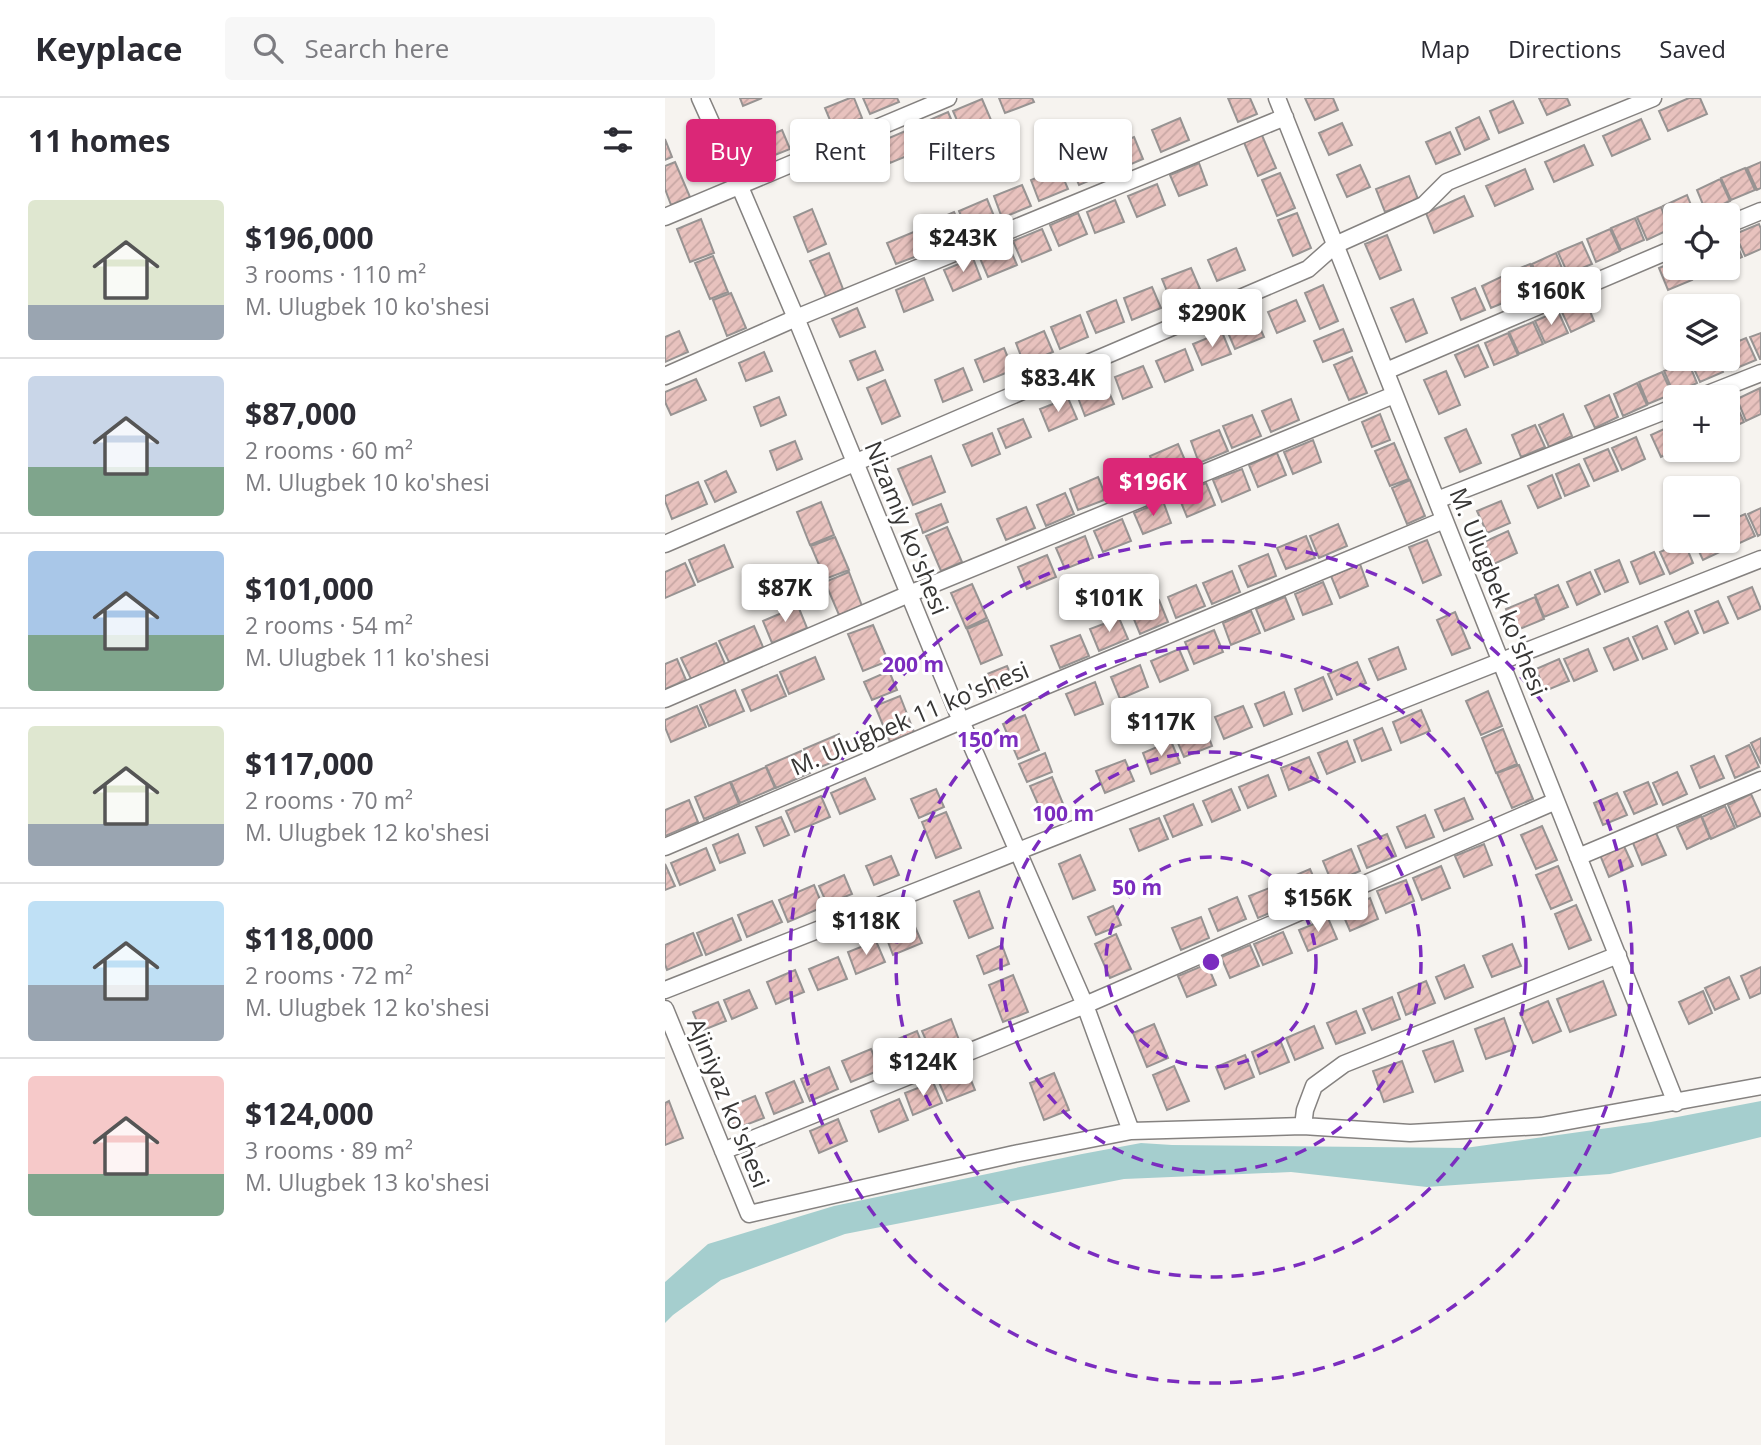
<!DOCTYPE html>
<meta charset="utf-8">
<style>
:root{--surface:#fff;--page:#f7f7f7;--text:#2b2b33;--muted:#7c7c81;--line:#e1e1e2;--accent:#db2777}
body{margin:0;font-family:"Open Sans",sans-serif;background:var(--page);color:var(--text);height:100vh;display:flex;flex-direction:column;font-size:26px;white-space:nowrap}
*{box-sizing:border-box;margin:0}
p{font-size:23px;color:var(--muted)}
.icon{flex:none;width:38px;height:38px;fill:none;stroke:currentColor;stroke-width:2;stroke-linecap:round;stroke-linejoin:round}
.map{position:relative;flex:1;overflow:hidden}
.panel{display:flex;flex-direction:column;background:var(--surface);width:665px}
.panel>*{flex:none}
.top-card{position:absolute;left:21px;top:21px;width:665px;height:63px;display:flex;gap:14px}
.controls{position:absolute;left:998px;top:105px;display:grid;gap:14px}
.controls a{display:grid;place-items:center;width:77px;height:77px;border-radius:7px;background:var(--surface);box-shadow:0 2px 5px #0004;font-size:35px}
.price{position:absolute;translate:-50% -60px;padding:0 16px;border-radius:7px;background:#fff;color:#222;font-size:23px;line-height:46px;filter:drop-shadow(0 2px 4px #0008)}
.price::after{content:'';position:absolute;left:50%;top:42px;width:21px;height:16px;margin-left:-10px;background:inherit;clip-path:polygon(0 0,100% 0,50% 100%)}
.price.current{background:var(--accent);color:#fff}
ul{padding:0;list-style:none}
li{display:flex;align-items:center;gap:21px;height:175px;padding:0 28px}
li+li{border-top:2px solid var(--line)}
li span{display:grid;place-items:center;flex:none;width:196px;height:140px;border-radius:7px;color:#555}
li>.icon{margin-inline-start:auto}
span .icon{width:84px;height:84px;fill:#fffc;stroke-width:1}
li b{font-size:30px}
h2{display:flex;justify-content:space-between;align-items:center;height:84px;padding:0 28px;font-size:30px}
.pill{padding:0 24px;border-radius:7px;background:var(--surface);box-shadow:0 2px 5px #0004;font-size:24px;line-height:63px}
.pill.current{background:var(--accent);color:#fff}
header{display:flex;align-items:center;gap:42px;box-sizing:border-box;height:98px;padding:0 35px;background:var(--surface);border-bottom:2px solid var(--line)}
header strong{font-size:33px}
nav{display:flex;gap:38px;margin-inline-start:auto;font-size:24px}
.search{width:490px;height:63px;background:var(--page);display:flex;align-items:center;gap:18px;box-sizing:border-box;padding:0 24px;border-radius:7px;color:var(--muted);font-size:26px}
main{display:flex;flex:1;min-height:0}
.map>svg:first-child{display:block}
.water{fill:#a5cece}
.building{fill:url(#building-hatch);stroke:#979392;stroke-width:2}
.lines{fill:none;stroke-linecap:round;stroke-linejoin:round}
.minor-casing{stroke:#858280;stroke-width:19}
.minor{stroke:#fff;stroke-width:16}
.ring{fill:none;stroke:#7b2cbf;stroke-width:3.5;stroke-dasharray:12 9}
.labels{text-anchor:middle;stroke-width:6;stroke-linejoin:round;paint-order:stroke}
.street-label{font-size:24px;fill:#373635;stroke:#fff}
.centre{fill:#7b2cbf;stroke:#fff;stroke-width:3.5}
.ring-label{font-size:21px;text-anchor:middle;font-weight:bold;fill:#7b2cbf;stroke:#fff;stroke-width:6;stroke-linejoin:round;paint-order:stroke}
</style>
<header>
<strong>Keyplace</strong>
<div class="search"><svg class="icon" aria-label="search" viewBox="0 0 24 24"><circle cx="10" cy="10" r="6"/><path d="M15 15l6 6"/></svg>Search here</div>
<nav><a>Map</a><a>Directions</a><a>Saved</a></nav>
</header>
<main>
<section class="panel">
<h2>11 homes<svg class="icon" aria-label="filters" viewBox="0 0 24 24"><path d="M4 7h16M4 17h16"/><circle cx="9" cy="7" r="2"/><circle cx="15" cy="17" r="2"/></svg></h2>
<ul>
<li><span style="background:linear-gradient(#dfe7d0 75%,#9aa5b1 0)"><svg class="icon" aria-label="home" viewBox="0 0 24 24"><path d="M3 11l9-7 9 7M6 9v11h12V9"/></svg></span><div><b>$196,000</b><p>3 rooms · 110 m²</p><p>M. Ulugbek 10 ko'shesi</p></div></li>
<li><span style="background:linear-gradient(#c9d6e8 65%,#7fa58c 0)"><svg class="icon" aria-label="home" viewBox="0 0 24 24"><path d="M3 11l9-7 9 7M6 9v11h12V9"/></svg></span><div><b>$87,000</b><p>2 rooms · 60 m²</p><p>M. Ulugbek 10 ko'shesi</p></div></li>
<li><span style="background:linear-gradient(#a9c7e8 60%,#7fa58c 0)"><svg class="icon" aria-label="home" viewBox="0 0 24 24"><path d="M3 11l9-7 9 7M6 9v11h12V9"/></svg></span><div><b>$101,000</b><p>2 rooms · 54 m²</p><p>M. Ulugbek 11 ko'shesi</p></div></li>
<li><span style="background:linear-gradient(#dfe7d0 70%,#9aa5b1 0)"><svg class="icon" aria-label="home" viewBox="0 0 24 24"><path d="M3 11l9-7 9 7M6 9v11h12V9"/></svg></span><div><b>$117,000</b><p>2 rooms · 70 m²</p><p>M. Ulugbek 12 ko'shesi</p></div></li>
<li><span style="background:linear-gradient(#bfe0f5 60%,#9aa5b1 0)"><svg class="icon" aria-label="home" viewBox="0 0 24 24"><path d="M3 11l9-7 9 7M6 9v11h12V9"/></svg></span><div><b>$118,000</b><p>2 rooms · 72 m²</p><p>M. Ulugbek 12 ko'shesi</p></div></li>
<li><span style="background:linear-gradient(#f6c9c9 70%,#7fa58c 0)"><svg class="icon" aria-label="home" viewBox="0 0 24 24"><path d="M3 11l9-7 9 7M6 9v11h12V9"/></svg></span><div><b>$124,000</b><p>3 rooms · 89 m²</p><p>M. Ulugbek 13 ko'shesi</p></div></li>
</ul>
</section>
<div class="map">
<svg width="1096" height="1347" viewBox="0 0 1096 1347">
<defs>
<pattern id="building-hatch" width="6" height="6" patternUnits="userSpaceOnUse" patternTransform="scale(1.75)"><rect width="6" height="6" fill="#e8c2be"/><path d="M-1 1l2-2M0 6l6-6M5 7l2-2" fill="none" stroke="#c8a7a4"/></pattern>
</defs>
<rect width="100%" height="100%" fill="#f6f3ef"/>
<!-- water -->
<path class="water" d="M1096 1003V1039L945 1076 762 1089 626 1074 459 1081 180 1136 56 1182 8 1217 0 1225V1184L43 1146 169 1108 417 1056 476 1045 507 1047 800 1050 986 1024Z"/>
<!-- building -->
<path class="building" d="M75 0H97L78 8Z
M185 0H189L197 20 169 32 160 10Z
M198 0H232L234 4 205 16Z
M334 0H367L369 4 340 15Z
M563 0H585L592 16 573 24Z
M640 0H668L673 12 650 22Z
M874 0H902L905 7 882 17Z
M1024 0H1035L1042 16 1003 33 994 13Z
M317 1 326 22 297 34 288 13Z
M848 3 858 25 834 35 825 13Z
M283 14 292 35 263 47 255 26Z
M814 19 824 41 800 52 791 30Z
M515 20 524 42 496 54 487 32Z
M976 21 985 41 947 58 938 38Z
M677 25 687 47 664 57 654 35Z
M245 31 254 53 225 65 217 43Z
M117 32 125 51 100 61 92 43Z
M785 34 795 56 771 66 761 44Z
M596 35 611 70 593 78 578 42Z
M469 39 478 61 450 73 441 51Z
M0 41 7 59 0 62Z
M210 47 219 69 190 80 182 59Z
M919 47 928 67 889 84 880 64Z
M433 54 442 75 414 87 405 66Z
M10 64 25 99 6 107 0 91V68Z
M1096 64V90L1092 92 1082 70Z
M534 65 542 87 514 98 505 77Z
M695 67 705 89 682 99 672 77Z
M394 70 403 91 374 103 366 82Z
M1080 70 1090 92 1066 102 1056 80Z
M860 71 868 91 830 108 821 88Z
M615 75 630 110 612 118 597 82Z
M744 78 753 101 720 114 711 91Z
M1055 81 1065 103 1041 114 1032 92Z
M492 86 500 107 472 119 463 98Z
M357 87 366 108 337 120 329 98Z
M1022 97 1030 117H1010V129L1008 130 998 108Z
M799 98 808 118 769 135 761 115Z
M322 101 331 123 303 134 294 113Z
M450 102 459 124 430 135 422 114Z
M996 109 1005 131 982 142 972 119Z
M147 111 161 146 143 154 129 119Z
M289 114 298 135 270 147 261 126Z
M413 115 422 136 394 148 385 127Z
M632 115 646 150 628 158 613 122Z
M970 120 979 142 956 152 946 130Z
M36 121 49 155 25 164 12 131Z
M1094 126 1096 131V151L1080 158 1070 136Z
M377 131 386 152 357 164 348 143Z
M945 131 955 153 931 164 922 141Z
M251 133 260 155 231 166 222 145Z
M722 137 736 172 715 181 700 146Z
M1068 137 1077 159 1062 166V140Z
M917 144 927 166 903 176 893 154Z
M343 146 352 167 323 179 314 158Z
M571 150 580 172 552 183 543 162Z
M164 155 178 191 161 199 145 163Z
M891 155 900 178 877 188 867 166Z
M48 158 63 194 45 201 30 165Z
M308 160 316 181 288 193 279 172Z
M1010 163V170H1022L1027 182 1003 192 994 170Z
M865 166 875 188 851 199 841 176Z
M526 170 535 191 506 203 497 181Z
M1023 170H1052L1028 180Z
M840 177 850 200 826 210 817 188Z
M259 180 268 202 239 214 231 192Z
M658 187 673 223 655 231 640 195Z
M487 189 496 210 467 222 459 200Z
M810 190 820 212 796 222 787 200Z
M66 195 81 230 62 238 48 202Z
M748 201 762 235 741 244 726 210Z
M920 201 929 223 906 234 896 212Z
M451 202 459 224 431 235 422 214Z
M631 202 640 223 612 235 603 214Z
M192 210 200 229 175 239 167 221Z
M893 213 903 235 880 245 870 223Z
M415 217 423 239 395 251 386 229Z
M590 218 599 239 570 251 561 230Z
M868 224 878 246 854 256 844 234Z
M678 231 687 253 658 264 649 243Z
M14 233 23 254 0 264V239Z
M379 233 388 254 359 266 351 245Z
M557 234 566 256 537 267 528 246Z
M843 235 853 257 829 267 820 245Z
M1096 235V261H1095L1085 239Z
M1081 240 1091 262 1067 272 1062 261V248Z
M813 247 823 269 800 279 790 257Z
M339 250 348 272 319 284 310 262Z
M520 251 528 272 500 284 491 263Z
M210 253 218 272 193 282 185 263Z
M99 254 107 273 81 283 74 265Z
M687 259 702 295 684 302 669 267Z
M1028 261H1053L1058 274 1035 284 1025 262Z
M1023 263 1032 285 1009 296 999 273Z
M478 268 487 289 458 301 450 279Z
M298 270 307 292 278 304 270 282Z
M781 273 795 307 774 316 759 282Z
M997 274 1007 296 983 306 974 284Z
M31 281 41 302 6 317 0 304V294Z
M220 282 235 318 217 326 202 290Z
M440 285 449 306 420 318 412 297Z
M972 285 982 307 958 318 949 296Z
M1095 290 1096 316 1081 323 1072 301Z
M944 297 953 319 930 330 920 308Z
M114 299 121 317 96 328 89 309Z
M403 300 412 321 384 333 375 311Z
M626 301 634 322 606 334 597 313Z
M1069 302 1079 324 1062 332V305Z
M715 316 725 342 707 349 697 324Z
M898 316 907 338 884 349 874 327Z
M587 317 596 338 567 350 558 328Z
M358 321 366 339 341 350 333 331Z
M1010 326V352H1012L996 359 986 337Z
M870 327 880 349 856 359 847 337Z
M801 331 816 365 795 374 780 340Z
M554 332 563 353 534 365 526 343Z
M327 335 335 356 307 368 298 347Z
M971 339 980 361 957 372 947 350Z
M648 342 656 364 628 376 619 354Z
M130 343 137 361 112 372 105 353Z
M729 345 744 381 725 388 710 353Z
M513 346 522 367 493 379 485 358Z
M943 351 953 373 929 383 919 361Z
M612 355 621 377 593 389 584 367Z
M266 358 280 394 248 407 233 371Z
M472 364 481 386 453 398 444 376Z
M914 366 924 388 900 398 891 376Z
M577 371 585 392 557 404 548 382Z
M61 373 71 394 50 404 40 383Z
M887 377 896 400 873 410 863 388Z
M433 379 442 401 413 412 405 391Z
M745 382 760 418 742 426 727 390Z
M33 384 42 406 7 421 0 403V398Z
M541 385 550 407 522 419 513 397Z
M400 395 409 416 381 428 372 407Z
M498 403 506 425 478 436 469 415Z
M836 403 845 425 822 435 812 413Z
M156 404 169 437 145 447 132 414Z
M276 406 283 424 258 435 251 416Z
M361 409 370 430 341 442 332 421Z
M1096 410V436L1093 438 1083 416Z
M1080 416 1090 438 1066 449 1062 439V424Z
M457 421 466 443 438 454 429 433Z
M673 426 682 448 654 460 645 438Z
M282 429 297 464 276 473 261 438Z
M843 433 852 455 829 466 819 444Z
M420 438 428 460 400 471 391 450Z
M641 438 650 460 621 471 612 450Z
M170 439 184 472 160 481 146 448Z
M762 442 776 477 758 485 744 449Z
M1019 443 1028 465 1005 476 995 454Z
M1029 443H1057L1061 451 1038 462Z
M59 447 68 469 33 484 24 462Z
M989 454 999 476 975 486 966 464Z
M603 456 611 478 583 489 574 468Z
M382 457 391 479 362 491 353 469Z
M954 462 963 484 940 494 930 472Z
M20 465 30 487 0 500V474Z
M695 466 703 488 675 500 666 478Z
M567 473 575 494 547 506 538 485Z
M184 474 197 508 174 517 160 484Z
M925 474 935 496 912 507 902 484Z
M658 484 667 506 638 517 630 496Z
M307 486 322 520 301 530 286 495Z
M531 487 540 508 511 520 503 499Z
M893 487 903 509 879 519 870 497Z
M1087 489 1096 511 1073 521 1063 499Z
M620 499 629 521 600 533 591 511Z
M870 499 879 521 850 533 841 511Z
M494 502 503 524 475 536 466 514Z
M1053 503 1063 525 1039 535 1030 513Z
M133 508 142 530 107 545 98 523Z
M586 513 595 535 566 547 558 525Z
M1023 513 1033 535 1010 546 1000 524Z
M790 514 805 550 787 557 772 522Z
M454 520 463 541 434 553 425 531Z
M323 522 337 557 316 566 302 531Z
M208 527 223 563 198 573 183 536Z
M89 528 98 549 64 564 54 543Z
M992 528 1002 551 978 561 968 539Z
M549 532 558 554 529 566 520 544Z
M415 537 424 558 395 570 386 548Z
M963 540 973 562 949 572 939 550Z
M51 545 60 566 26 581 16 560Z
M733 549 741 571 713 582 704 561Z
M514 551 523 572 495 584 486 563Z
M923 551 932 573 909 583 899 561Z
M150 559 159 581 124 596 115 574Z
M12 561 21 582 0 591V566Z
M894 561 904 583 880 593 871 571Z
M692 564 701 585 672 597 663 576Z
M475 567 483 589 455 601 446 579Z
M342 568 350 586 325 597 317 578Z
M224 573 232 592 207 602 199 584Z
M112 577 121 598 86 613 77 592Z
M658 579 667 601 638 613 630 591Z
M430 584 438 606 410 617 401 596Z
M70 592 79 613 44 628 35 607Z
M823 593 837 628 816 637 801 603Z
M619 594 627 616 599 628 590 606Z
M235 598 249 634 225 644 210 608Z
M32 608 41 629 6 644 0 629V622Z
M578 608 587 629 559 641 550 619Z
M756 612 765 633 736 645 728 624Z
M360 617 374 652 353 661 338 626Z
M539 626 547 648 519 659 510 638Z
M717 630 726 652 697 663 689 642Z
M838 631 852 666 831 675 817 640Z
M174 636 183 658 148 672 139 651Z
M1096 640V666L1086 645Z
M506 643 515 665 486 676 478 655Z
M682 643 690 664 662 676 653 655Z
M1084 647 1094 669 1070 680 1061 658Z
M136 653 145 675 111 690 101 668Z
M380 655 387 674 362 684 354 666Z
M1049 658 1059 680 1035 690 1026 668Z
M644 659 653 680 624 692 616 670Z
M460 662 469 683 440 695 431 673Z
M854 667 868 701 847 710 832 675Z
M101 669 110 690 75 705 66 684Z
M1012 674 1022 696 998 707 988 685Z
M603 677 611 698 583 710 574 689Z
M387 679 401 713 380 722 365 688Z
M200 680 210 701 175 716 166 695Z
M65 684 74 706 39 721 30 699Z
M983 684 992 706 969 716 959 694Z
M271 691 279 709 254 720 246 701Z
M566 691 575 712 547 724 538 703Z
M952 695 962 717 938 727 929 705Z
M1086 696 1096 718 1072 729 1063 707Z
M156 698 165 719 130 734 121 713Z
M799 700 808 721 779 733 770 712Z
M24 702 33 724 0 738V712Z
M528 706 537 727 508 739 499 718Z
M1060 708 1070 730 1046 741 1037 719Z
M281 714 296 750 271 760 257 724Z
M760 717 769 739 741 750 732 729Z
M1036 718 1045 740 1022 751 1012 729Z
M116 719 124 737 99 748 91 729Z
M494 720 503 741 474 753 465 731Z
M877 728 892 762 871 771 856 737Z
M991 735 1001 757 977 767 968 745Z
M73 736 80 755 55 765 48 747Z
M722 736 731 758 702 770 693 748Z
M819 746 827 767 799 779 790 758Z
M958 746 968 768 944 779 935 757Z
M41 750 50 772 15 787 6 765Z
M686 751 695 773 667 785 658 763Z
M415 757 430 792 408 801 394 766Z
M226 758 234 777 209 787 201 768Z
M0 766 10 788 0 792Z
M776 768 785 790 757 802 748 780Z
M893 768 907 802 886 811 871 777Z
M645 771 654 792 626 804 617 783Z
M179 777 187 796 162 806 154 788Z
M741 782 749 803 721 815 712 793Z
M149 787 158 809 123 824 114 802Z
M612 787 621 808 593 820 584 798Z
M314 793 328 830 304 840 289 803Z
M572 799 581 821 553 833 544 811Z
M705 800 713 821 685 833 676 812Z
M107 803 117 824 82 839 73 817Z
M911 807 926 842 904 851 890 816Z
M448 808 456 827 431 837 423 819Z
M536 819 544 840 516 852 507 830Z
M67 820 76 842 41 857 32 835Z
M663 820 672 841 643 853 634 832Z
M248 824 257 845 228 857 220 836Z
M618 834 627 855 598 867 589 846Z
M28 835 37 857 2 872 0 866V847Z
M451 836 466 871 445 880 430 846Z
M211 843 220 864 191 876 183 854Z
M847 846 856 868 827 879 818 858Z
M337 847 344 866 319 876 312 858Z
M585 847 594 868 565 880 556 859Z
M173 859 182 881 153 892 144 871Z
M542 866 551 887 522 899 513 878Z
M799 867 808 889 780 901 771 879Z
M1096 869V895L1085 900 1076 878Z
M130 872 139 894 111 906 102 884Z
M348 877 363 914 338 924 324 887Z
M1064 879 1074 901 1050 912 1040 890Z
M761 883 770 905 741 917 733 895Z
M938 883 951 917 905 934 892 901Z
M84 892 92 910 67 921 59 902Z
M1038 893 1047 915 1024 926 1014 904Z
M727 899 735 921 707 932 698 911Z
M883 903 896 933 868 945 855 915Z
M53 904 61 923 36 933 28 914Z
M691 913 700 935 671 946 662 925Z
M839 920 850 951 821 961 810 931Z
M286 921 294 942 266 954 257 933Z
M489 926 503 960 482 969 468 935Z
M649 928 658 950 630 962 621 940Z
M252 933 260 954 232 966 223 945Z
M615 942 624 964 595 976 587 954Z
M788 943 798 973 770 984 758 953Z
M206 951 215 972 186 984 177 963Z
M580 957 589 979 560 991 551 969Z
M737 963 748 994 719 1004 708 973Z
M509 968 524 1003 502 1012 488 977Z
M164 969 173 991 145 1003 136 981Z
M301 970 310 992 282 1003 273 982Z
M389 975 404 1012 379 1022 365 985Z
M129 983 138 1004 109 1016 101 995Z
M268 984 277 1005 248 1017 240 995Z
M90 998 99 1020 70 1031 61 1010Z
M234 1001 243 1022 214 1034 206 1013Z
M4 1003 18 1040 0 1047V1005Z
M173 1021 182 1043 154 1055 145 1033Z"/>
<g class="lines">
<!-- minor casing -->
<g class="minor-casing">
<path id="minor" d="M35 0 75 89 131 220 296 623 420 907 466 1033
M612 0 1011 1005
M0 119 283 0
M1062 127 1096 113
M721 273 1010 150
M0 278 131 220 620 19
M1035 299 1096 275
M772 402 1010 309
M0 446 643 171 670 147 759 107 782 84 988 0
M0 601 244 496 729 297
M0 749 296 623 779 422
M913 759 1096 682
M0 892C366 749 730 602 1096 461
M0 911 84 1116 349 1056 466 1033 638 1028 745 1035 876 1028 1096 988
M638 1028 640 1012 649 988 679 966 953 857
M58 1053 420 907 891 703"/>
</g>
<!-- minor -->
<use href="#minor" class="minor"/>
</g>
<!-- distance rings -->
<g class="ring">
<circle cx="546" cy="864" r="105"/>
<circle cx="546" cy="864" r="210"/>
<circle cx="546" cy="864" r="315"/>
<circle cx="546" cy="864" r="421"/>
</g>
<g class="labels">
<!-- street labels -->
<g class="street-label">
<text transform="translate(241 430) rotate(68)" y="8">Nizamiy ko'shesi</text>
<text transform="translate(833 494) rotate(68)" y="8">M. Ulugbek ko'shesi</text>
<text transform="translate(245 621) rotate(-23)" y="8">M. Ulugbek 11 ko'shesi</text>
<text transform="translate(63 1005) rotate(68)" y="8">Ajiniyaz ko'shesi</text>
</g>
</g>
<circle cx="546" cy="864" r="10" class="centre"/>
<g class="ring-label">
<text x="248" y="574">200 m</text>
<text x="323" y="649">150 m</text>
<text x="398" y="723">100 m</text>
<text x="472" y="797">50 m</text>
</g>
</svg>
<div class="controls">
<a><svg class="icon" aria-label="locate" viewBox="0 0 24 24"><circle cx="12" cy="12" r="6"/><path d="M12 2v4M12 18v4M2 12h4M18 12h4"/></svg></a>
<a><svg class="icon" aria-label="layers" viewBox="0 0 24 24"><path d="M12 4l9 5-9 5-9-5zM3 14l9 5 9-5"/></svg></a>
<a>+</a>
<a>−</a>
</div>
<b class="price" style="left:298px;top:176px">$243K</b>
<b class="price" style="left:886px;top:229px">$160K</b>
<b class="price" style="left:547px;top:251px">$290K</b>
<b class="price" style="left:393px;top:316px">$83.4K</b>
<b class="price current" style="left:488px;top:420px">$196K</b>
<b class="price" style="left:120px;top:526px">$87K</b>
<b class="price" style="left:444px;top:536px">$101K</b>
<b class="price" style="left:496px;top:660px">$117K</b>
<b class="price" style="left:653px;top:836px">$156K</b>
<b class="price" style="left:201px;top:859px">$118K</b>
<b class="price" style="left:258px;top:1000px">$124K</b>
<div class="top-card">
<a class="pill current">Buy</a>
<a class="pill">Rent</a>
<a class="pill">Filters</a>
<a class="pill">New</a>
</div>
</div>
</main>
